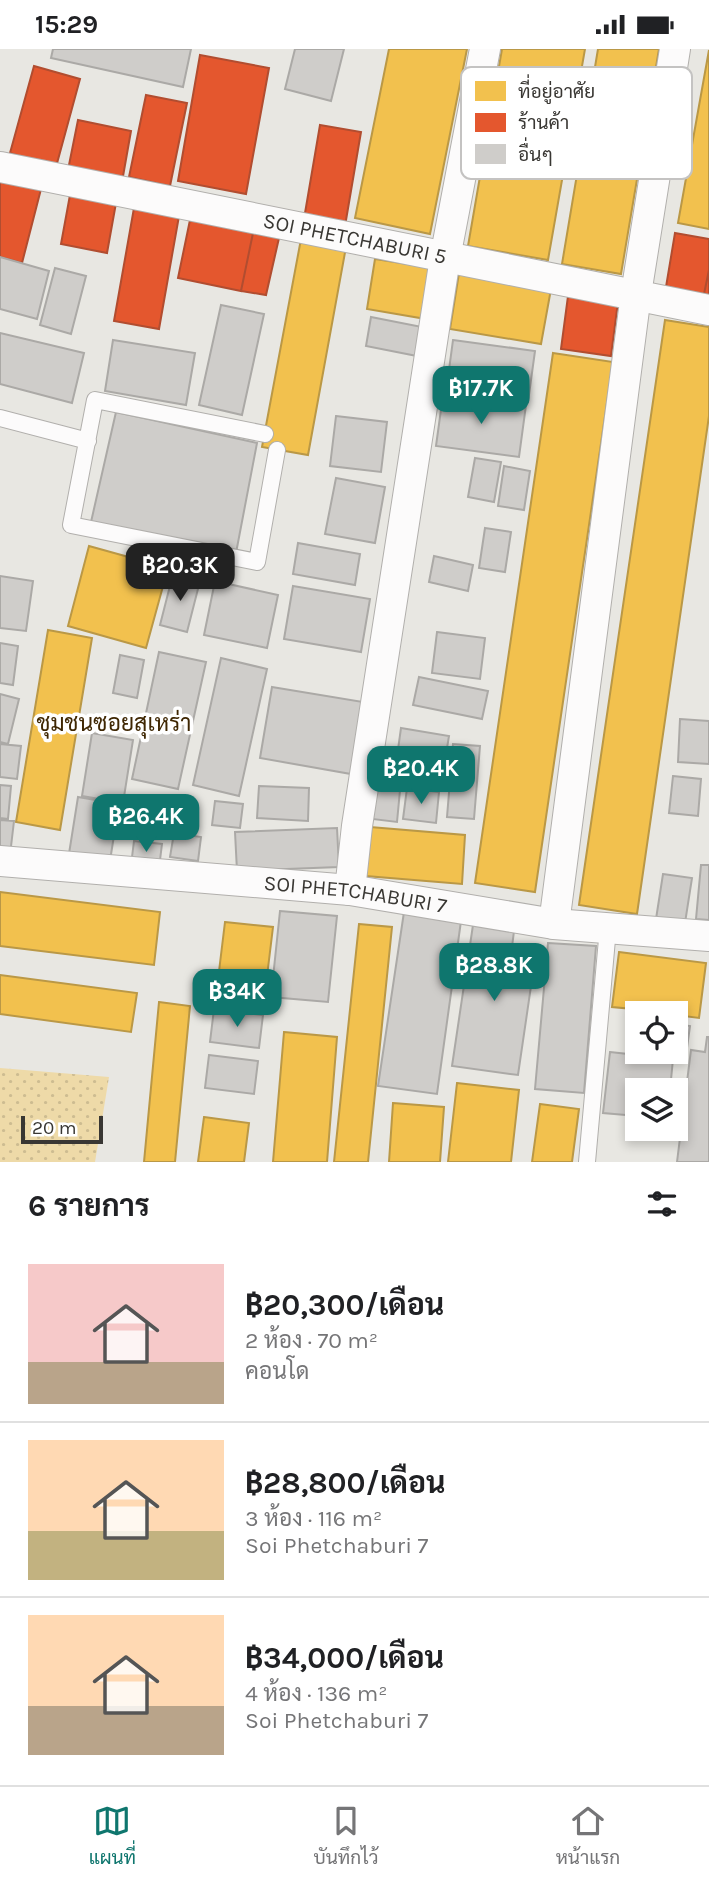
<!DOCTYPE html>
<html lang="th">
<meta charset="utf-8">
<style>
:root{--surface:#fff;--page:#f2f2f2;--text:#202124;--muted:#757577;--line:#e0e0e0;--accent:#0f766e}
body{margin:0;font-family:Karla,Sarabun,sans-serif;background:var(--page);color:var(--text);height:100vh;display:flex;flex-direction:column;font-size:26px;white-space:nowrap}
*{box-sizing:border-box;margin:0}
p{font-size:23px;color:var(--muted)}
.icon{flex:none;width:38px;height:38px;fill:none;stroke:currentColor;stroke-width:2;stroke-linecap:round;stroke-linejoin:round}
.map{position:relative;height:1113px;overflow:hidden}
.details{display:flex;flex-direction:column;background:var(--surface);flex:1}
.details>*{flex:none}
.controls{position:absolute;left:625px;top:952px;display:grid;gap:14px}
.controls a{display:grid;place-items:center;width:63px;height:63px;border-radius:0px;background:var(--surface);box-shadow:0 4px 10px #0003;font-size:35px}
.scale{position:absolute;left:21px;bottom:18px;width:82px;box-sizing:border-box;padding-left:7px;border:4px solid #393733;border-top:0;font-size:19px;line-height:24px;white-space:nowrap;color:#393733;-webkit-text-stroke:5px #fff;paint-order:stroke}
.price{position:absolute;translate:-50% -60px;padding:0 16px;border-radius:14px;background:var(--accent);color:#fff;font-size:23px;line-height:46px;filter:drop-shadow(0 2px 4px #0008)}
.price::after{content:'';position:absolute;left:50%;top:42px;width:21px;height:16px;margin-left:-10px;background:inherit;clip-path:polygon(0 0,100% 0,50% 100%)}
.price.current{background:#222;color:#fff}
ul{padding:0;list-style:none}
li{display:flex;align-items:center;gap:21px;height:175px;padding:0 28px}
li+li{border-top:2px solid var(--line)}
li span{display:grid;place-items:center;flex:none;width:196px;height:140px;border-radius:0px;color:#555}
li>.icon{margin-inline-start:auto}
span .icon{width:84px;height:84px;fill:#fffc;stroke-width:1}
li b{font-size:30px}
h2{display:flex;justify-content:space-between;align-items:center;height:84px;padding:0 28px;font-size:30px}
.status{display:flex;justify-content:space-between;align-items:center;height:49px;padding:0 35px;background:var(--surface);direction:ltr}
.status svg{height:19px;fill:currentColor}
.tabs{display:flex;justify-content:space-around;align-items:center;height:98px;border-top:2px solid var(--line);background:var(--surface);font-size:19px;color:var(--muted)}
.tabs a{display:grid;justify-items:center;gap:4px}
.tabs .current{color:var(--accent)}
.map>svg:first-child{display:block}
.grass{fill:url(#grass-dots)}
.homes{fill:#f2c14e;stroke:#ba9846;stroke-width:2}
.shops{fill:#e4572e;stroke:#b14d30;stroke-width:2}
.building{fill:#cfcdca;stroke:#aba9a6;stroke-width:2}
.lines{fill:none;stroke-linecap:round;stroke-linejoin:round}
.service-casing{stroke:#b1afac;stroke-width:18}
.minor-casing{stroke:#b1afac;stroke-width:32}
.service{stroke:#fcfbfb;stroke-width:16}
.minor{stroke:#fcfbfb;stroke-width:30}
.labels{text-anchor:middle;stroke-width:7;stroke-linejoin:round;paint-order:stroke}
.street-label{font-size:21px;fill:#393733;stroke:#fff}
.neighbourhood-label{font-size:23px;fill:#3f2703;stroke:#fff}
.key{fill:#fff;stroke:#c4c3c2;stroke-width:2}
.key-label{font-size:19px;fill:#393733}
</style>
<div class="status"><b>15:29</b><svg viewBox="0 0 49 12"><path d="M0 12V9h3v3zM5 12V6h3v6zM10 12V3h3v9zM15 12V0h3v12zM26 1h20v11H26zM47 4h2v5h-2z"/></svg></div>
<div class="map">
<svg width="709" height="1113" viewBox="0 0 709 1113">
<defs>
<pattern id="grass-dots" width="8" height="8" patternUnits="userSpaceOnUse" patternTransform="scale(1.75)"><rect width="8" height="8" fill="#eedaa8"/><path d="M2 2h.1M6 6h.1" fill="none" stroke="#cdbc91" stroke-width="1.8" stroke-linecap="round"/></pattern>
</defs>
<rect width="100%" height="100%" fill="#e8e7e2"/>
<!-- grass -->
<path class="grass" d="M0 1019 109 1028 95 1113H0Z"/>
<!-- homes -->
<path class="homes" d="M389 0H467L430 185 355 169Z
M502 0H585L548 211 468 197Z
M598 0H659L621 225 562 215Z
M709 1V180L678 174Z
M301 190 346 198 308 406 262 398Z
M375 210 434 219 426 270 367 260Z
M459 224 551 240 541 295 450 280Z
M665 271 709 278V367L637 865 579 856Z
M553 304 613 313 535 843 475 834Z
M89 497 168 519 146 599 68 577Z
M48 581 92 589 60 781 16 773Z
M370 778 465 786 462 835 366 827Z
M0 843 160 863 154 916 0 897Z
M225 873 273 878 264 952 216 947Z
M359 875 392 878 368 1113H334Z
M619 903 706 914 699 969 676 966V964L612 958Z
M0 926 137 944 131 983 0 965Z
M159 953 190 957 175 1113H144Z
M284 983 337 988 327 1113H273Z
M457 1034 519 1041 511 1113H448Z
M393 1054 444 1058 440 1113H389Z
M540 1055 579 1060 572 1113H532Z
M204 1068 249 1074 244 1113H198Z"/>
<!-- shops -->
<path class="shops" d="M200 6 269 19 246 145 178 132Z
M34 17 80 30 56 118 10 104Z
M146 46 187 54 170 137 129 128Z
M78 71 131 82 122 133 68 121Z
M320 76 361 83 345 177 304 170Z
M0 132 41 140 22 214 0 208Z
M70 146 116 154 107 204 61 195Z
M134 159 179 167 159 280 114 272Z
M190 171 253 184 241 242 178 229Z
M253 184 279 189 266 246 241 242Z
M675 184 709 190V221L704 245 666 238Z
M709 221V246L704 245Z
M568 247 618 253 611 307 561 300Z"/>
<!-- building -->
<path class="building" d="M53 0H191L183 38 51 9Z
M295 0H344L331 52 285 40Z
M0 208 49 222 37 270 0 260Z
M55 219 86 227 71 285 40 276Z
M221 256 264 265 242 366 199 356Z
M371 268 427 279 422 308 366 297Z
M0 284 84 304 72 354 0 335Z
M113 291 195 304 186 356 105 342Z
M453 291 535 302 528 353 446 343Z
M443 346 526 356 519 408 436 397Z
M116 363 257 394 236 504 91 473Z
M336 367 387 373 381 423 330 417Z
M475 409 501 413 494 453 468 448Z
M504 417 530 422 524 461 498 457Z
M336 429 385 438 375 494 325 485Z
M485 479 511 483 505 523 479 519Z
M298 494 360 505 355 536 293 525Z
M434 507 473 516 468 542 429 533Z
M173 525 200 532 187 583 160 576Z
M0 527 33 532 26 582 0 579Z
M215 532 278 546 267 599 204 586Z
M293 537 370 550 361 603 284 590Z
M437 583 485 589 480 630 432 624Z
M0 594 18 597 13 636 0 634Z
M159 603 206 613 178 740 132 730Z
M120 606 144 611 137 649 113 644Z
M221 609 267 620 239 747 193 736Z
M419 628 488 642 482 670 413 656Z
M272 638 363 653 351 725 260 709Z
M0 645 19 650 8 695 0 693Z
M680 670 709 672V715L678 713Z
M401 679 449 687 442 729 395 722Z
M92 684 133 691 123 754 82 747Z
M0 695 21 697 17 730 0 728Z
M453 695 480 697 474 770 447 768Z
M673 727 701 730 698 767 669 764Z
M0 736 11 737 8 770 0 769Z
M259 737 309 739 308 772 257 769Z
M368 737 400 741 397 773 364 769Z
M407 739 439 743 436 774 403 770Z
M78 748 119 755 109 818 68 811Z
M159 749 187 752 184 776 155 773Z
M215 752 243 755 240 779 212 776Z
M0 771 14 772 10 806 0 805Z
M337 779 339 818 237 822 235 783Z
M174 784 201 788 198 812 170 808Z
M134 792 162 795 159 819 131 816Z
M701 816H709V871L696 870Z
M663 825 692 829 685 874 656 870Z
M280 862 337 867 328 953 271 948Z
M404 863 461 872 437 1045 378 1037Z
M473 876 514 882 512 898 536 903 518 1026 452 1017Z
M548 894 596 897 584 1044 535 1040Z
M214 960 263 966 259 999 210 993Z
M676 975 690 977 686 1006 666 1003H676Z
M707 988H709V1113H677L691 1001 705 1003Z
M610 1003 673 1010 670 1041H637V1067L603 1064Z
M209 1006 258 1012 254 1045 205 1039Z"/>
<g class="lines">
<!-- service casing -->
<g class="service-casing">
<path id="service" d="M0 369 88 392
M265 385 95 351 71 476 257 513 277 401
M587 1113 608 879"/>
</g>
<!-- minor casing -->
<g class="minor-casing">
<g id="minor">
<path id="s1" d="M0 118 709 261"/>
<path id="s2" d="M0 812 350 841 554 875 709 887"/>
<path d="M350 841 357 777 445 209 485 0"/>
<path d="M554 875 636 245 675 0"/>
</g>
</g>
<!-- service -->
<use href="#service" class="service"/>
<!-- minor -->
<use href="#minor" class="minor"/>
</g>
<g class="labels">
<!-- street labels -->
<g class="street-label">
<text dy="7" stroke="none"><textPath href="#s1" startOffset="362">SOI PHETCHABURI 5</textPath></text>
<text dy="7" stroke="none"><textPath href="#s2" startOffset="357">SOI PHETCHABURI 7</textPath></text>
</g>
<!-- neighbourhood labels -->
<g class="neighbourhood-label">
<text x="114" y="682">ชุมชนซอยสุเหร่า</text>
</g>
</g>
<!-- legend -->
<rect x="461" y="18" width="231" height="112" rx="10" class="key"/>
<rect x="475" y="32" width="31" height="20" fill="#f2c14e"/>
<rect x="475" y="64" width="31" height="19" fill="#e4572e"/>
<rect x="475" y="95" width="31" height="20" fill="#cfcdca"/>
<g class="key-label">
<text x="518" y="49">ที่อยู่อาศัย</text>
<text x="518" y="80">ร้านค้า</text>
<text x="518" y="112">อื่นๆ</text>
</g>
</svg>
<div class="controls">
<a><svg class="icon" aria-label="locate" viewBox="0 0 24 24"><circle cx="12" cy="12" r="6"/><path d="M12 2v4M12 18v4M2 12h4M18 12h4"/></svg></a>
<a><svg class="icon" aria-label="layers" viewBox="0 0 24 24"><path d="M12 4l9 5-9 5-9-5zM3 14l9 5 9-5"/></svg></a>
</div>
<div class="scale">20 m</div>
<b class="price" style="left:481px;top:377px">฿17.7K</b>
<b class="price current" style="left:180px;top:554px">฿20.3K</b>
<b class="price" style="left:421px;top:757px">฿20.4K</b>
<b class="price" style="left:146px;top:805px">฿26.4K</b>
<b class="price" style="left:494px;top:954px">฿28.8K</b>
<b class="price" style="left:237px;top:980px">฿34K</b>
</div>
<section class="details">
<h2>6 รายการ<svg class="icon" aria-label="filters" viewBox="0 0 24 24"><path d="M4 7h16M4 17h16"/><circle cx="9" cy="7" r="2"/><circle cx="15" cy="17" r="2"/></svg></h2>
<ul>
<li><span style="background:linear-gradient(#f6c9c9 70%,#b9a48a 0)"><svg class="icon" aria-label="home" viewBox="0 0 24 24"><path d="M3 11l9-7 9 7M6 9v11h12V9"/></svg></span><div><b>฿20,300/เดือน</b><p>2 ห้อง · 70 m²</p><p>คอนโด</p></div></li>
<li><span style="background:linear-gradient(#ffd9b3 65%,#c2b280 0)"><svg class="icon" aria-label="home" viewBox="0 0 24 24"><path d="M3 11l9-7 9 7M6 9v11h12V9"/></svg></span><div><b>฿28,800/เดือน</b><p>3 ห้อง · 116 m²</p><p>Soi Phetchaburi 7</p></div></li>
<li><span style="background:linear-gradient(#ffd9b3 65%,#b9a48a 0)"><svg class="icon" aria-label="home" viewBox="0 0 24 24"><path d="M3 11l9-7 9 7M6 9v11h12V9"/></svg></span><div><b>฿34,000/เดือน</b><p>4 ห้อง · 136 m²</p><p>Soi Phetchaburi 7</p></div></li>
</ul>
</section>
<nav class="tabs">
<a class="current"><svg class="icon" aria-label="map" viewBox="0 0 24 24"><path d="M3 6l6-2 6 2 6-2v14l-6 2-6-2-6 2zM9 4v14M15 6v14"/></svg>แผนที่</a>
<a><svg class="icon" aria-label="saved" viewBox="0 0 24 24"><path d="M7 4h10v16l-5-4-5 4z"/></svg>บันทึกไว้</a>
<a><svg class="icon" aria-label="home" viewBox="0 0 24 24"><path d="M3 11l9-7 9 7M6 9v11h12V9"/></svg>หน้าแรก</a>
</nav>
